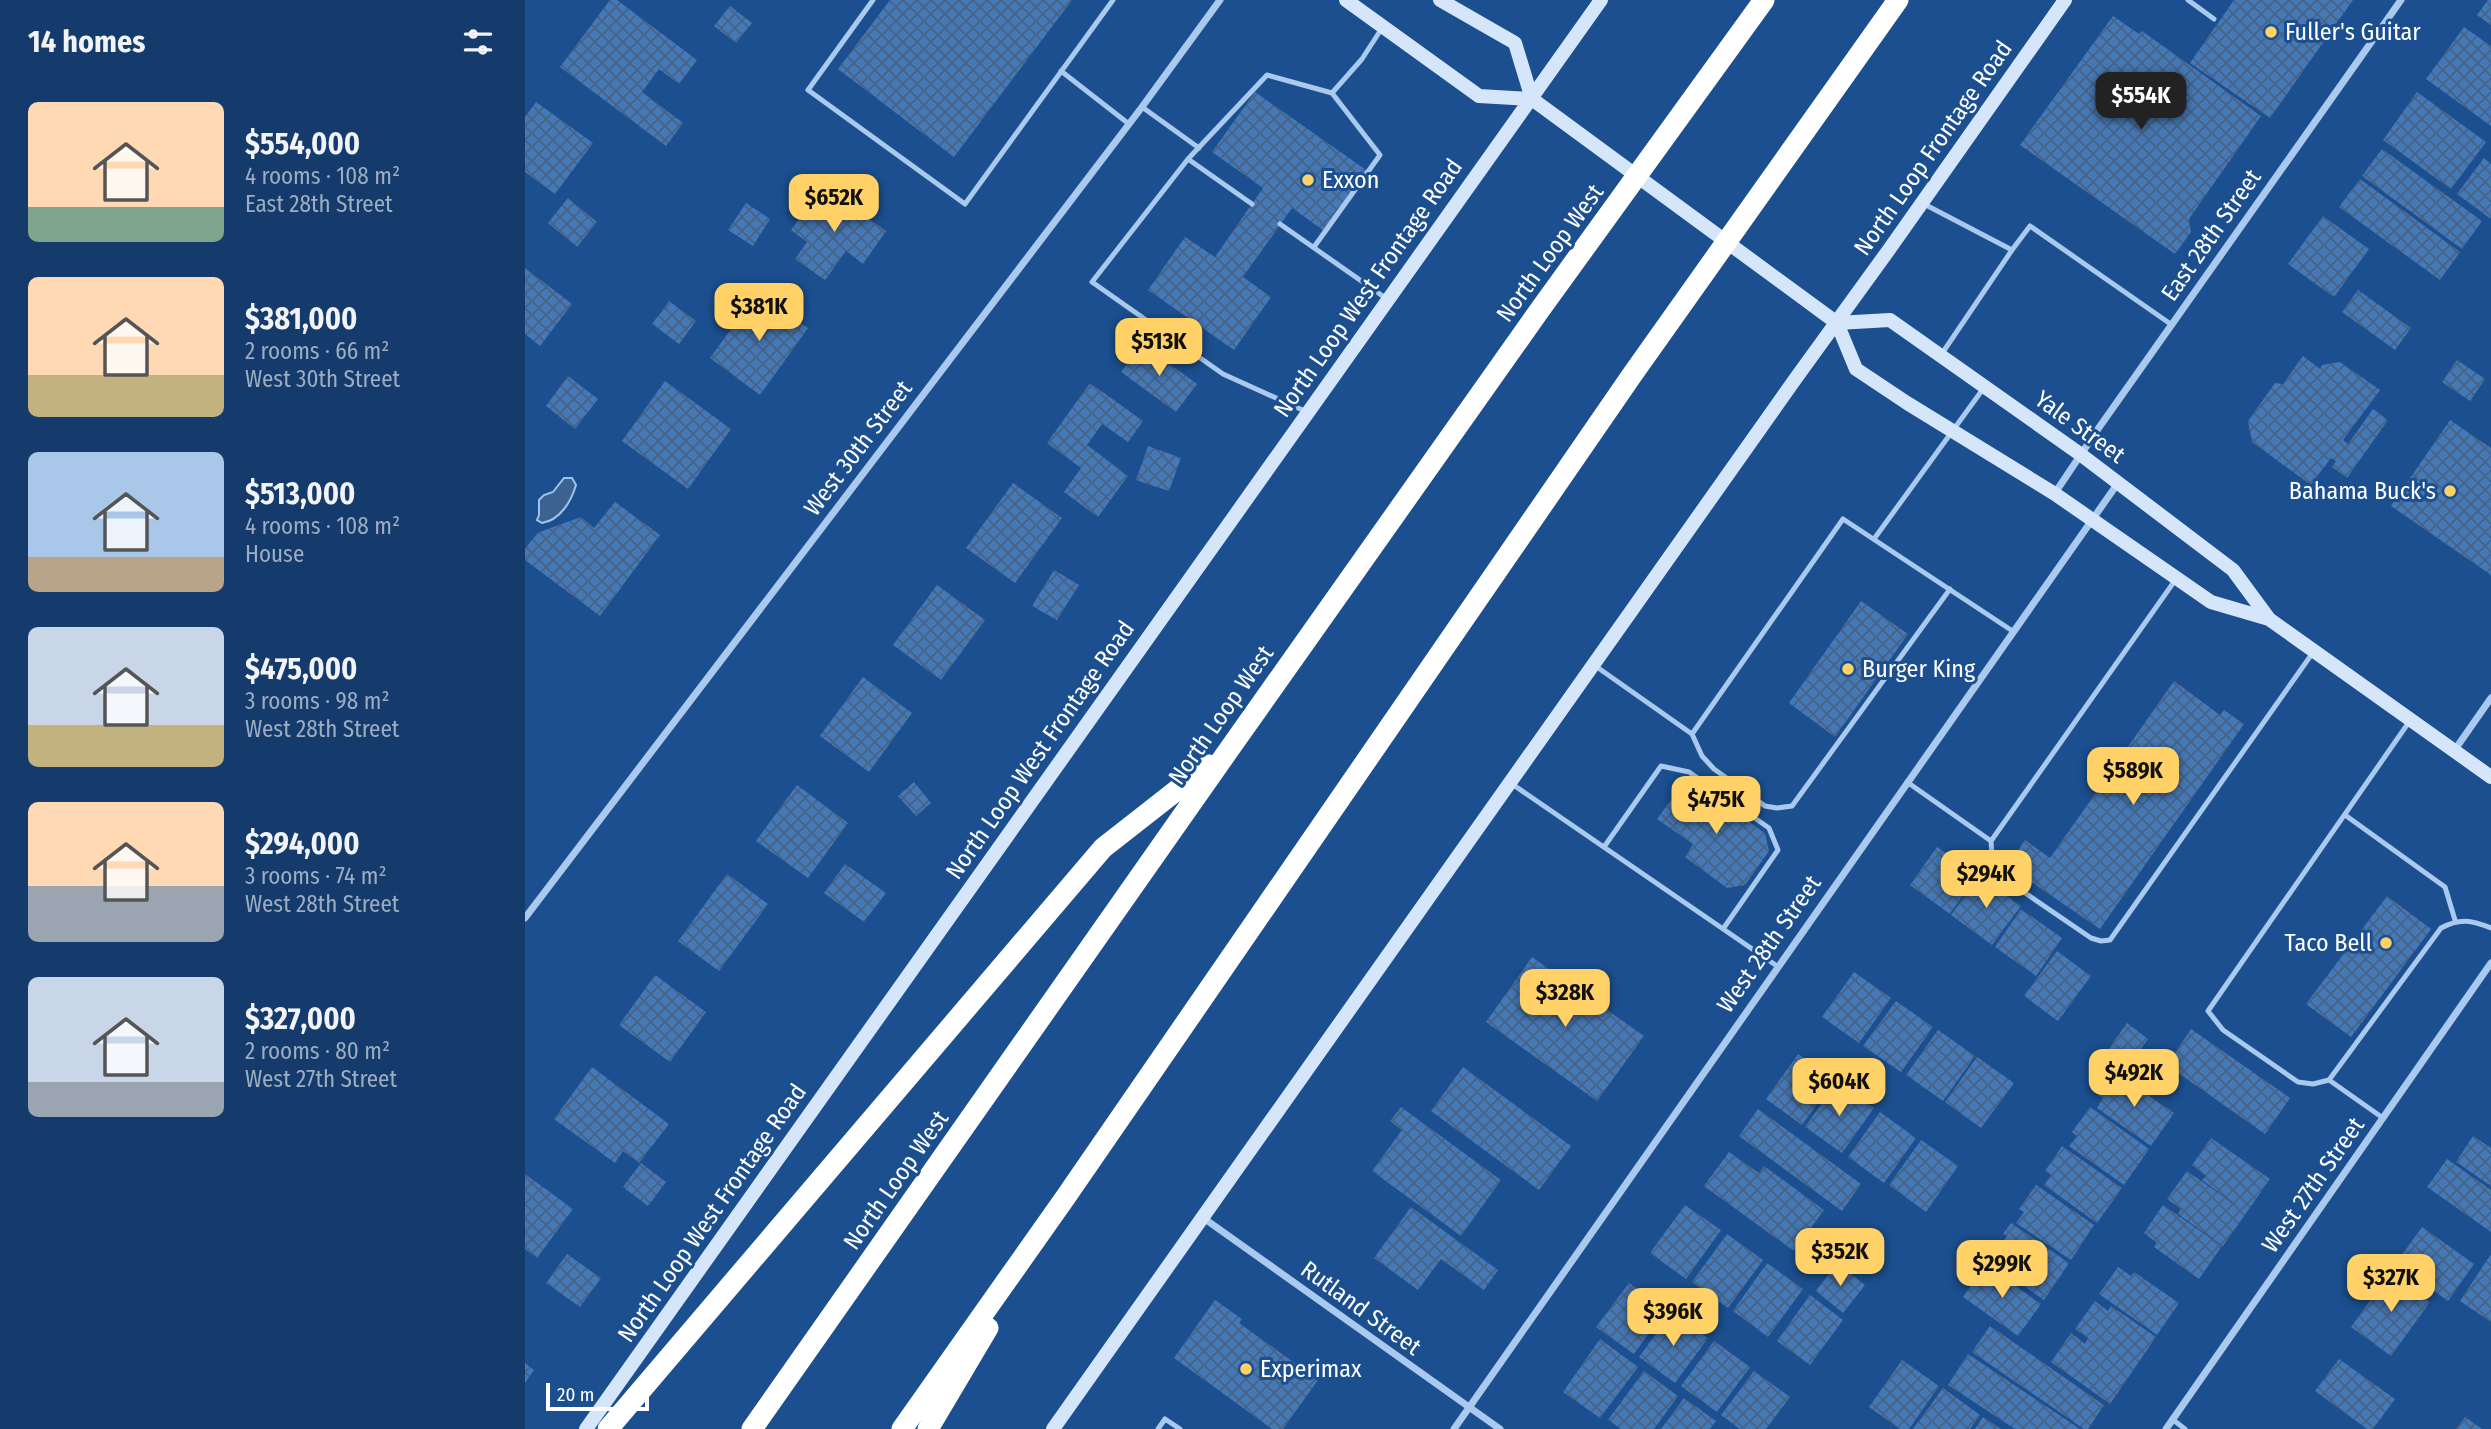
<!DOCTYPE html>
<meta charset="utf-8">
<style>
:root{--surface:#143b6b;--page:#1d4271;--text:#f1f3f6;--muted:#9dadc1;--accent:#ffd166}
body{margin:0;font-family:"Fira Sans Condensed",sans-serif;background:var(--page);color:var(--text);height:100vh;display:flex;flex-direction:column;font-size:26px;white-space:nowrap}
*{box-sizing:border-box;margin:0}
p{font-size:23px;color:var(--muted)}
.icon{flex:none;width:38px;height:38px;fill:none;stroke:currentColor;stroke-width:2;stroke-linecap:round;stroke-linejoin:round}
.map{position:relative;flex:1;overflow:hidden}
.sheet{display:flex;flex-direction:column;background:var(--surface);width:525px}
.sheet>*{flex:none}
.scale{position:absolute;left:21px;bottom:18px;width:103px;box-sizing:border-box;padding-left:7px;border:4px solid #fff;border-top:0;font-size:19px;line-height:24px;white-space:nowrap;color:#fff;-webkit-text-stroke:5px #1b4f8f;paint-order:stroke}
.price{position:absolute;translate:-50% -60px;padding:0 16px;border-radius:14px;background:var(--accent);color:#111;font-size:23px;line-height:46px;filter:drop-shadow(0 2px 4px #0008)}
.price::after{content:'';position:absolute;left:50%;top:42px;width:21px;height:16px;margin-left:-10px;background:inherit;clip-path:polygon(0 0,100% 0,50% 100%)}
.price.current{background:#222;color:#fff}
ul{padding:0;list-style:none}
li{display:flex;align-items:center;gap:21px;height:175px;padding:0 28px}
li span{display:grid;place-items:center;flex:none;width:196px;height:140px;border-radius:10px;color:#555}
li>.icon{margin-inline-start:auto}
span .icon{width:84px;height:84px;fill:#fffc;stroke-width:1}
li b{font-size:30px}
h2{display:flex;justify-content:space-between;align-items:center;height:84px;padding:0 28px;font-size:30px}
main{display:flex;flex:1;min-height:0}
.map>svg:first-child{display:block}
.water{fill:#3c6290;stroke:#9cc4f0;stroke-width:2}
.building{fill:url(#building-cross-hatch)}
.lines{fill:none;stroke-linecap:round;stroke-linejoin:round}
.service{stroke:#a9c9ee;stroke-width:5}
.minor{stroke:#a9c9ee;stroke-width:7}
.secondary{stroke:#d6e6fa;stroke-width:14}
.motorway{stroke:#fff;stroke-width:21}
.poi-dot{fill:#ffd166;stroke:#1b4f8f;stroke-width:2.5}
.labels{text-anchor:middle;stroke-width:6;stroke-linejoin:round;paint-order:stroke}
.poi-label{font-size:24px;fill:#fff;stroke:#1b4f8f;text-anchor:start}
.street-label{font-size:24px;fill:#fff;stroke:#1b4f8f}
</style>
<main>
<section class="sheet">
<h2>14 homes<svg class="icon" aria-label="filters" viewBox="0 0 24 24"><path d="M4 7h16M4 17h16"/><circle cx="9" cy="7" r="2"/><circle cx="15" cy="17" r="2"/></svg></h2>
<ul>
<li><span style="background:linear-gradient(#ffd9b3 75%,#7fa58c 0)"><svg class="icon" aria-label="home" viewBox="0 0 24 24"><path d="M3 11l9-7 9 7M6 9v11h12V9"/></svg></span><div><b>$554,000</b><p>4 rooms · 108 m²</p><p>East 28th Street</p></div></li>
<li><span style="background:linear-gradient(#ffd9b3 70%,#c2b280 0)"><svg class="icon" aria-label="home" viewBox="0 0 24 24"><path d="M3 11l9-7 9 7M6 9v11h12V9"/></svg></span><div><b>$381,000</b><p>2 rooms · 66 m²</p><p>West 30th Street</p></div></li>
<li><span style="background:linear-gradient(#a9c7e8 75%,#b9a48a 0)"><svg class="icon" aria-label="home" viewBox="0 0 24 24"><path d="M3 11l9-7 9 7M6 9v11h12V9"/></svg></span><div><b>$513,000</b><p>4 rooms · 108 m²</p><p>House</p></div></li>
<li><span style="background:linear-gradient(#c9d6e8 70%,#c2b280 0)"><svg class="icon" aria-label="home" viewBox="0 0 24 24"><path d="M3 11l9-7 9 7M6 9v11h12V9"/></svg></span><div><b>$475,000</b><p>3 rooms · 98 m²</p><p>West 28th Street</p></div></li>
<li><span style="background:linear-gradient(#ffd9b3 60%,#9aa5b1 0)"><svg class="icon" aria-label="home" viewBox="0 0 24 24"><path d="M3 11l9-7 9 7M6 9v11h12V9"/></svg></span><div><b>$294,000</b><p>3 rooms · 74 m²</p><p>West 28th Street</p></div></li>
<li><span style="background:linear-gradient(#c9d6e8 75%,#9aa5b1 0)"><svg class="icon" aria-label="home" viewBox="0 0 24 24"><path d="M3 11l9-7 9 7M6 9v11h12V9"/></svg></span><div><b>$327,000</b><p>2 rooms · 80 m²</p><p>West 27th Street</p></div></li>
</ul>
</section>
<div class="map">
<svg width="1966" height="1429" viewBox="0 0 1966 1429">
<defs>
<pattern id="building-cross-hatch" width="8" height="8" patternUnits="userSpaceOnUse" patternTransform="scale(1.75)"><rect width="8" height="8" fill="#4478b7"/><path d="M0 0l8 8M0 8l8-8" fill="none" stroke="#486282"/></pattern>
</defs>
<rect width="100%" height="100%" fill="#1b4f8f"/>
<!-- water -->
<path class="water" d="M39 478H47L51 485C46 502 35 520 17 523L12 520 14 515V500L19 495 28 492Z"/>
<!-- building -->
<path class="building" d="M85 0H92L172 60 154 84 134 69 117 92 158 123 141 146 35 67Z
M365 0H547L429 157 313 69Z
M1709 0H1828L1745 118 1665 63Z
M1963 0H1966V25L1952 15Z
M205 6 227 23 211 43 189 26Z
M1588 16 1614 34 1617 31 1736 116 1664 219 1666 232 1650 254 1495 145Z
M1939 27 1966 46V126L1901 79Z
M730 92 844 172 802 233 767 208 718 277 746 297 709 350 623 290 660 237 690 257 738 188 687 152Z
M1892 92 1961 142 1926 189 1858 140Z
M11 102 68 143 30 194 0 172V117Z
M1857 149 1957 221 1937 249 1837 176Z
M1959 158 1966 164V219L1932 194Z
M1835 179 1935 252 1915 280 1814 207Z
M298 186 361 231 338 264 321 251 300 280 270 259 282 242 266 230Z
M43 198 72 222 52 247 23 223Z
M221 203 245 219 228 246 203 230Z
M1798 216 1844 249 1809 297 1763 264Z
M0 268 47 304 15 346 0 334Z
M1833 290 1886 328 1870 350 1817 312Z
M233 292 283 328 235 395 185 358Z
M144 301 171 321 154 344 127 324Z
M617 344 672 384 651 412 596 372Z
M1778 356 1795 369 1797 365 1815 362 1855 390 1818 440 1823 444 1848 409 1863 420 1822 478 1807 467 1811 461 1806 458 1786 485 1727 442 1723 421 1750 383 1758 384Z
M1932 360 1960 379 1945 401 1917 382Z
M43 376 73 399 50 429 21 406Z
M140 381 206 429 163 489 97 441Z
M565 383 618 421 603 442 577 424 562 445 603 476 573 517 539 492 556 468 522 443Z
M1925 420 1966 448V575L1866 506Z
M623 446 656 458 644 491 611 480Z
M488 483 537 518 490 583 441 548Z
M90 502 135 535 75 616 0 560V549L12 533 56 517 69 528Z
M529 570 554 585 532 620 507 606Z
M412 585 460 620 416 680 368 645Z
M1336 601 1383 634 1310 737 1264 703Z
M338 677 387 713 344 772 295 736Z
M1649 681 1695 715 1699 710 1719 724 1575 929 1483 866 1500 840 1525 858Z
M1162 778 1240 833 1244 851 1220 885 1202 888 1160 857 1168 844 1132 819Z
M389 782 406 803 391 816 373 796Z
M272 785 323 823 283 878 231 841Z
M1412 847 1452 875 1425 914 1385 885Z
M320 864 361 893 339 922 299 893Z
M202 874 243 904 194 971 153 941Z
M1454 876 1496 906 1467 945 1426 915Z
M1862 896 1906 929 1826 1037 1781 1004Z
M1496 909 1537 938 1511 976 1470 947Z
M1532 951 1566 976 1533 1021 1499 996Z
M1007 957 1119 1036 1072 1101 961 1022Z
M1329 972 1366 998 1334 1043 1297 1017Z
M130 975 181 1012 145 1062 94 1025Z
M1371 1001 1408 1027 1376 1072 1338 1046Z
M1602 1023 1623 1039 1604 1066 1583 1050Z
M1666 1029 1765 1098 1740 1134 1642 1065Z
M1413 1030 1450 1056 1418 1101 1381 1075Z
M1273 1054 1309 1080 1277 1125 1241 1099Z
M1452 1057 1489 1083 1456 1128 1420 1102Z
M67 1067 144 1124 114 1163 98 1151 90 1163 29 1119Z
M938 1067 1046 1146 1014 1190 906 1111Z
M1589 1072 1649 1113 1626 1146 1572 1108 1578 1098 1573 1095Z
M1312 1082 1349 1108 1317 1153 1280 1127Z
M876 1107 976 1180 936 1236 847 1171 877 1130 865 1121Z
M1565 1107 1624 1149 1599 1185 1544 1146 1552 1136 1547 1132Z
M1233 1109 1336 1184 1317 1211 1214 1136Z
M1355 1112 1391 1138 1359 1183 1323 1157Z
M1948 1136 1966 1148V1186L1931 1162Z
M1686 1138 1745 1179 1698 1246 1653 1214 1656 1209 1642 1199 1662 1171 1719 1211 1677 1180 1681 1176 1667 1165Z
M1396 1140 1433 1166 1401 1212 1364 1185Z
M1537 1146 1597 1188 1572 1223 1519 1185 1526 1175 1520 1171Z
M1204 1152 1234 1173 1239 1166 1299 1210 1269 1251 1179 1186Z
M1922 1159 1966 1190V1232L1902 1187Z
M116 1163 141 1182 123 1206 98 1187Z
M0 1174 48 1209 12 1258 0 1249Z
M1511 1185 1569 1225 1546 1260 1491 1223 1499 1212 1494 1209Z
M1160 1205 1196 1230 1161 1279 1125 1253Z
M1638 1205 1697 1246 1674 1279 1629 1247 1632 1243 1619 1233Z
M886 1207 973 1270 959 1290 916 1259 893 1290 849 1258Z
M1486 1223 1544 1263 1519 1300 1464 1261 1482 1236 1478 1234Z
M1897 1227 1949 1264 1923 1301 1871 1263Z
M1202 1234 1238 1260 1203 1308 1167 1282Z
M42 1254 76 1278 55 1307 21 1283Z
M1966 1254V1322L1935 1301Z
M1242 1263 1278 1289 1243 1337 1208 1311Z
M1312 1263 1340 1285 1318 1313 1291 1291Z
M1461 1265 1516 1304 1493 1336 1438 1297Z
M1593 1267 1606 1276 1609 1272 1654 1303 1632 1335 1574 1294Z
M1865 1273 1905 1302 1866 1356 1826 1327Z
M1104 1283 1141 1309 1109 1354 1071 1327Z
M1285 1295 1318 1320 1285 1365 1252 1341Z
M690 1300 717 1319 714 1323 793 1380 758 1429H747L649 1358Z
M1570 1301 1583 1311 1586 1306 1631 1337 1585 1404 1526 1362 1546 1333 1560 1344 1563 1338 1550 1329Z
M1147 1312 1183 1338 1150 1383 1114 1357Z
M1465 1326 1579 1405 1563 1429H1559L1447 1352Z
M1075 1339 1113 1367 1075 1418 1038 1392Z
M1189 1341 1225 1367 1192 1412 1156 1386Z
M1443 1354 1555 1429H1490L1423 1385Z
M1814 1359 1870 1399 1848 1429H1842L1790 1391Z
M1377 1360 1414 1386 1384 1429H1375L1344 1407Z
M0 1363 9 1370 0 1383Z
M1119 1371 1153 1396 1129 1429H1096L1083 1420Z
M1229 1371 1265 1397 1241 1429H1215L1196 1415Z
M1418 1388 1455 1415 1445 1429H1388Z
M1159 1398 1191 1421 1185 1429H1136Z
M1458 1417 1476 1429H1450Z
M1940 1417 1957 1429H1931Z"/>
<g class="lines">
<!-- service -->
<path class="service" d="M348 0 283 90 440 204 588 0
M1663 0 1689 19
M536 71 604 124
M617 107 674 148
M663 159 727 204
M1397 203 1487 250 1505 226 1647 325
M755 224 862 299
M789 247 855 155 807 93
M1416 355 1487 250
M782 412 698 374 567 282 663 159 742 75 807 93 837 59 857 28
M1349 539 1458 389
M1069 665 1167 734 1318 519 1489 632
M1167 734 1177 756 1189 769 1240 806 1252 808 1267 806 1425 589
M1382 782 1466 841 1651 579
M987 784 1252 966
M1820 815 1920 887 1930 920
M1466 841 1468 871 1566 938 1576 941 1585 940 1789 651
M1079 847 1136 766 1164 772 1244 828 1253 850 1198 929
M1804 1080 1916 928C1935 918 1946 920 1966 928
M1858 1118 1804 1080 1788 1084 1773 1082 1698 1030 1683 1011 1884 722
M1647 1419 1660 1429
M633 1429 640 1419 655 1429"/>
<!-- minor -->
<path class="minor" d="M1530 493 1573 429 1876 0
M1929 751 1966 698
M0 918 617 107 695 0
M677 1217 975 1429
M929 1429 1593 483
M1641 1429 1966 963"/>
<!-- secondary -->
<path class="secondary" d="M821 0 954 96 1007 99 1312 323 1331 369 1382 403 1530 494 1686 602 1744 619 1966 777
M915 0 990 43 1007 99
M1312 323 1365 320 1555 454 1708 570 1744 619
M61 1429 1076 0
M528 1429 1271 378 1363 251 1540 0"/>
<!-- motorway -->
<path class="motorway" d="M83 1429 578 848 684 765
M227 1429 703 751 1014 311 1239 0
M377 1429 540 1198 1107 375 1373 0
M403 1429 463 1328"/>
</g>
<!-- markers -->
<g class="poi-dot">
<circle cx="1746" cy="32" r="7"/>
<circle cx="783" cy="180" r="7"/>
<circle cx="1925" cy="491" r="7"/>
<circle cx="1323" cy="669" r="7"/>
<circle cx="1861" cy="943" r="7"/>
<circle cx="721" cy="1369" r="7"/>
</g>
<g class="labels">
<!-- poi labels -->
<g class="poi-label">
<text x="1760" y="40">Fuller's Guitar</text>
<text x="797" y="188">Exxon</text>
<text x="1911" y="499" text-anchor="end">Bahama Buck's</text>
<text x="1337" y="677">Burger King</text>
<text x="1847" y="951" text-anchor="end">Taco Bell</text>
<text x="735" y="1377">Experimax</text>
</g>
<!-- street labels -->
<g class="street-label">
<text transform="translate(1408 148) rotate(-55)" y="8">North Loop Frontage Road</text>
<text transform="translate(1686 235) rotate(-55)" y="8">East 28th Street</text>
<text transform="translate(1025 253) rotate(-54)" y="8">North Loop West</text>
<text transform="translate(843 288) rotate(-55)" y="8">North Loop West Frontage Road</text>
<text transform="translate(1555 427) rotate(36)" y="8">Yale Street</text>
<text transform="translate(333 448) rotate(-53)" y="8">West 30th Street</text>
<text transform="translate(696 715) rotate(-55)" y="8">North Loop West</text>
<text transform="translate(515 750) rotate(-55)" y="8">North Loop West Frontage Road</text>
<text transform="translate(1244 944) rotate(-55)" y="8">West 28th Street</text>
<text transform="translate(371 1180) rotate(-55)" y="8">North Loop West</text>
<text transform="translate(1788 1185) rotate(-55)" y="8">West 27th Street</text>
<text transform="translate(187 1213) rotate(-55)" y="8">North Loop West Frontage Road</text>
<text transform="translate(836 1308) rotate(36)" y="8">Rutland Street</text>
</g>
</g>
</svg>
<div class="scale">20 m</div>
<b class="price current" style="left:1616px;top:132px">$554K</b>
<b class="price" style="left:309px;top:234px">$652K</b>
<b class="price" style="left:234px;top:343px">$381K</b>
<b class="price" style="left:634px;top:378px">$513K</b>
<b class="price" style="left:1608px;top:807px">$589K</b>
<b class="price" style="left:1191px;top:836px">$475K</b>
<b class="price" style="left:1461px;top:910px">$294K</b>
<b class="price" style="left:1040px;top:1029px">$328K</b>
<b class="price" style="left:1609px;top:1109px">$492K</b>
<b class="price" style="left:1314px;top:1118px">$604K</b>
<b class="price" style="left:1315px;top:1288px">$352K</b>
<b class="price" style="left:1477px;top:1300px">$299K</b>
<b class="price" style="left:1866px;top:1314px">$327K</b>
<b class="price" style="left:1148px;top:1348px">$396K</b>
</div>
</main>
